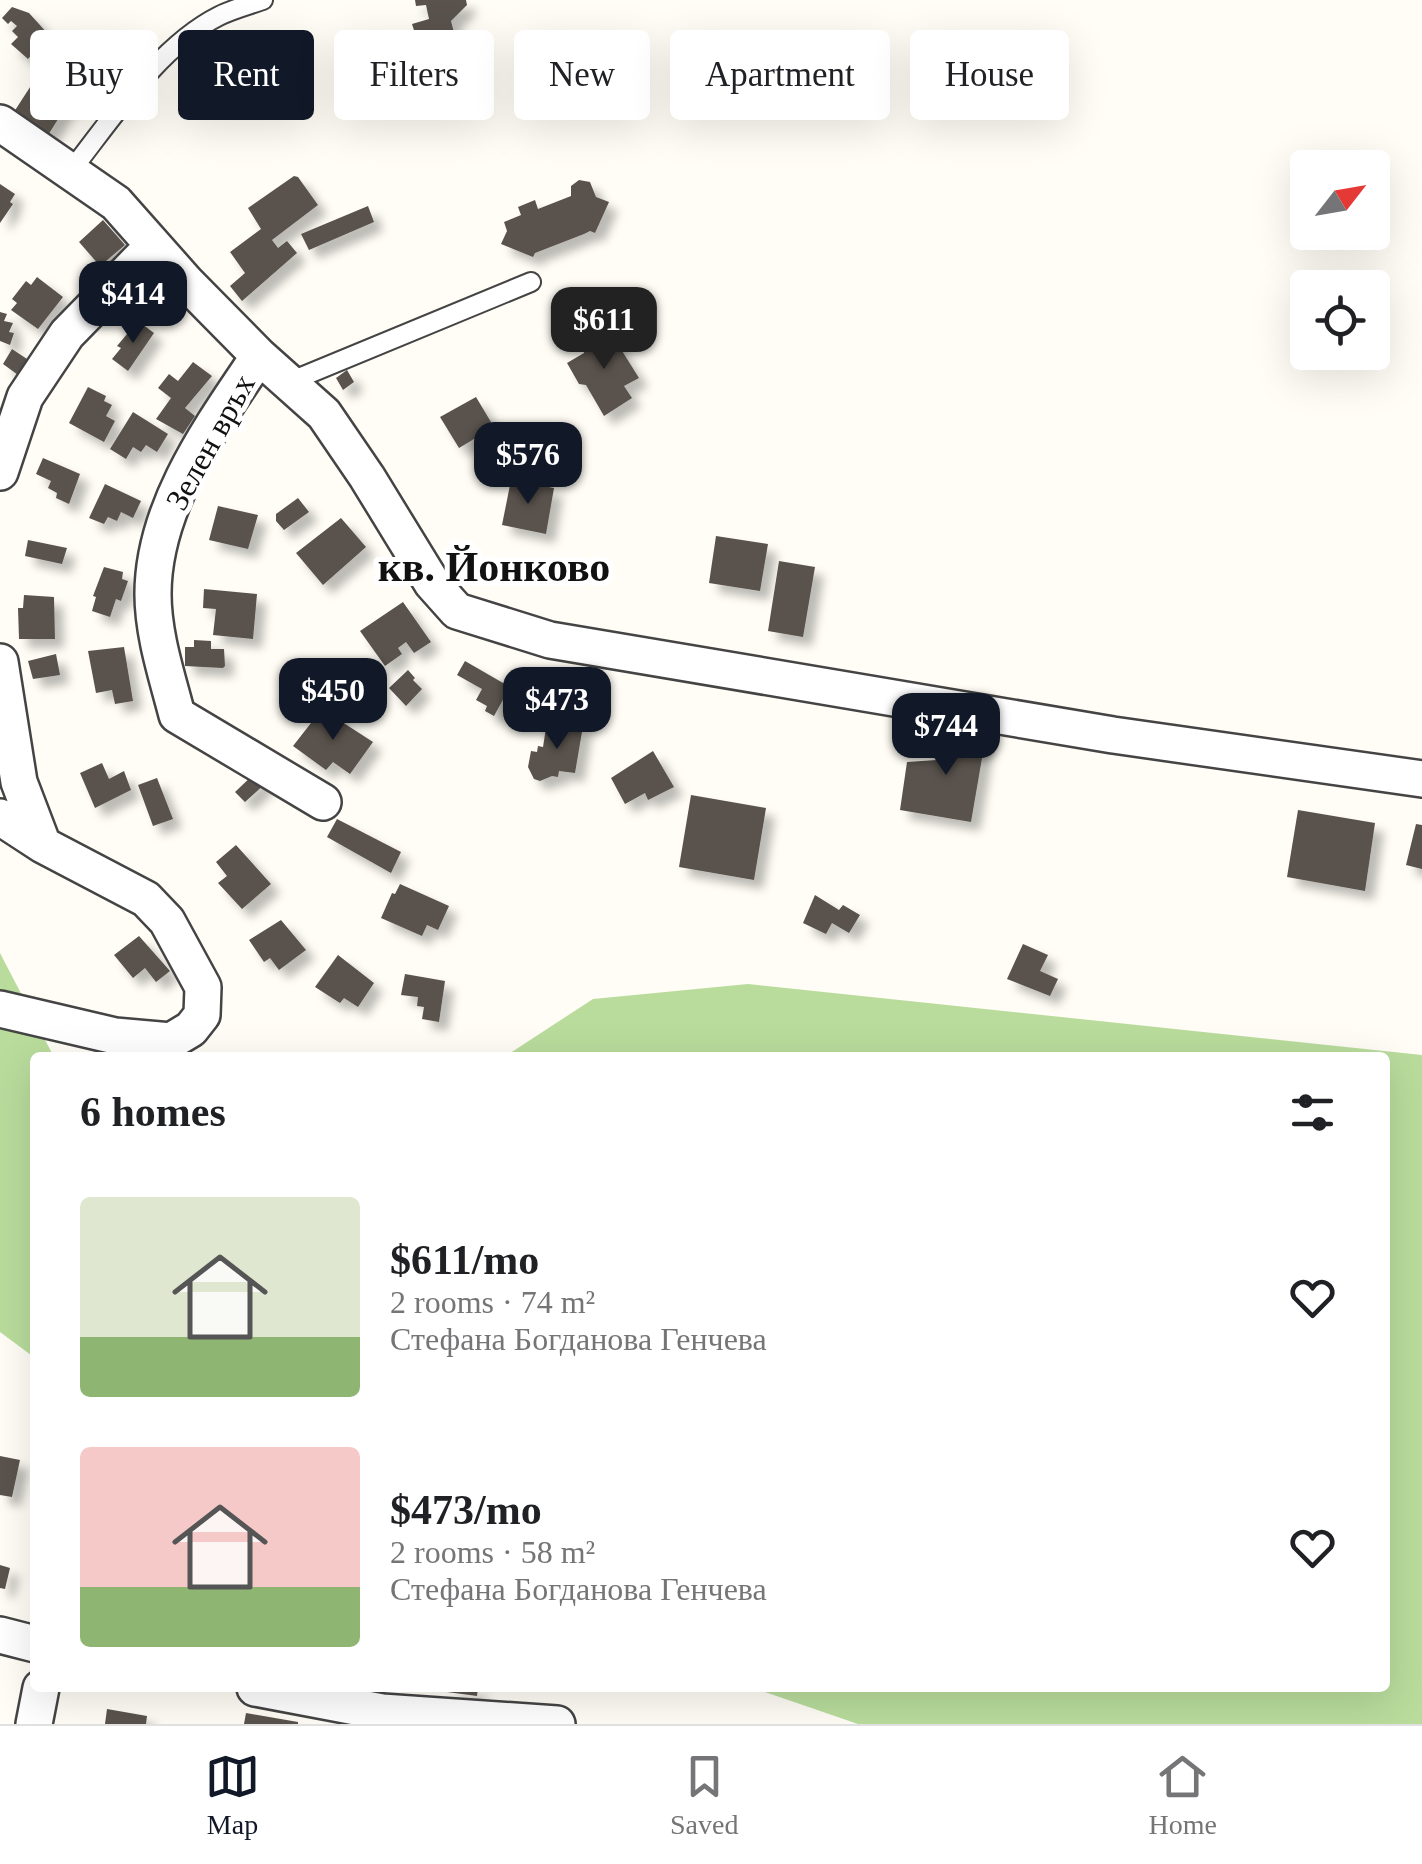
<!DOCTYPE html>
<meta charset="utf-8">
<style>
:root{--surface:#fff;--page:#f2f2f2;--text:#202124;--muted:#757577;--line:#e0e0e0;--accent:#111827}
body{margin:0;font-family:Georgia,serif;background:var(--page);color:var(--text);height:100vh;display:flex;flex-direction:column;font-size:38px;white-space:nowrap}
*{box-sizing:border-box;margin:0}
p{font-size:32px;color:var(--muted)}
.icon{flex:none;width:55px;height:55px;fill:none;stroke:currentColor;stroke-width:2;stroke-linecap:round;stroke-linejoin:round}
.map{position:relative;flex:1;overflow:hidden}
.details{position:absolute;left:30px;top:1052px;width:1360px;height:640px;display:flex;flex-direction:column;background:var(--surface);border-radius:10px;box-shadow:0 10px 40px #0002}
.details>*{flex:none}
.banner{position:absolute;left:30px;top:30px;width:1362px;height:90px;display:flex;gap:20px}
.needle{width:65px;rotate:59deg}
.buttons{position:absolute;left:1290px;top:150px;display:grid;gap:20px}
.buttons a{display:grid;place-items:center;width:100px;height:100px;border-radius:10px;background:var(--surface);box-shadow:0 10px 40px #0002;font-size:50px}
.price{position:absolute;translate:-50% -85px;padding:0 22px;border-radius:20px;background:var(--accent);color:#fff;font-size:32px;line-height:65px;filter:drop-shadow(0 2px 5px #0008)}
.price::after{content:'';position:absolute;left:50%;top:60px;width:30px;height:22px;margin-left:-15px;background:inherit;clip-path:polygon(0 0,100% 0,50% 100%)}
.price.current{background:#222;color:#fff}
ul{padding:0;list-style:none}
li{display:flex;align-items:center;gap:30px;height:250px;padding:0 50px}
li span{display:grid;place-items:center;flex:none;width:280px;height:200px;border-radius:10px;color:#555}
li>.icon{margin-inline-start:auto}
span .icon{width:120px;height:120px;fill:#fffc;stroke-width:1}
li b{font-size:42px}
h2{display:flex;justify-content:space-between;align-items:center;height:120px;padding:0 50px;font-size:42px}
.pill{padding:0 35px;border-radius:10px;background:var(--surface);box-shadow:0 10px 40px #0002;font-size:35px;line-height:90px}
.pill.current{background:var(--accent);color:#fff}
.tab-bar{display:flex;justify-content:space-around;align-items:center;height:140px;border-top:2px solid var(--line);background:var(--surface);font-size:28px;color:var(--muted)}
.tab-bar a{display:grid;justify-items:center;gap:5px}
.tab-bar .current{color:var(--accent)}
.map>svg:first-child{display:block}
.forest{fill:#b9dc9c}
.building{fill:#5a524d;filter:url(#shadow)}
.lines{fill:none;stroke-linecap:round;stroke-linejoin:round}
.lane-casing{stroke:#444;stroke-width:22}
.street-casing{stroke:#444;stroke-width:40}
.lane{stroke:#fff;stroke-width:18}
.street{stroke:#fff;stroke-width:35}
.labels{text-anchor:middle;stroke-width:10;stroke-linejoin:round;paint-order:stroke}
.street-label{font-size:32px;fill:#111;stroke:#fff}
.district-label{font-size:42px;font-weight:bold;fill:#111;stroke:#fff}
</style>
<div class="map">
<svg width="1422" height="1724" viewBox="0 0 1422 1724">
<defs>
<filter id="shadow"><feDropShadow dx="9" dy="9" stdDeviation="5" flood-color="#0004"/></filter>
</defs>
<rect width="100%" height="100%" fill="#fffdf5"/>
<!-- forest -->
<path class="forest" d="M0 953 54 1057 35 1058V1358L0 1332Z
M748 984 1422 1055V1724H858L753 1688H1385V1058L504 1057 593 999Z"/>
<!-- building -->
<path class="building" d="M415 0H466L467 5 451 21 457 44 425 54 421 46H419L412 24 429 19 426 5 416 6Z
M12 7 29 13 49 35 28 59 11 44 18 37 12 31 17 26 11 21 8 24 2 18Z
M43 67 78 87 45 140 12 115Z
M294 176 298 177 318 205 272 240 278 248 287 241 297 253 242 301 230 286 245 273 230 252 261 229 248 208Z
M579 180 590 182 596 197 609 202 595 233 590 231 584 234 535 253 533 257 501 244 507 231 504 222 521 215 518 207 535 200 538 209 571 196V186Z
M0 184 15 194 10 202 13 204 0 223Z
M368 206 374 222 309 250 301 234Z
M103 220 125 245 100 266 79 242Z
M37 277 63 297 38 329 11 310 17 303 12 299 26 281 31 285Z
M0 312 7 314 4 321 13 323 9 332 14 333 10 345 0 341Z
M138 321 154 333 128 371 112 359 121 348 117 346Z
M609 330 639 378 624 386 632 398 604 416 586 385 579 384 567 363 584 353 583 345Z
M12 349 36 365 25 380 3 364Z
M193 362 212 376 185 408 195 416 183 434 156 419 171 398 158 388 169 374 178 381Z
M347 370 354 382 343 390 336 378Z
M88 387 106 396 104 401 112 405 106 416 115 421 104 442 69 423Z
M476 397 494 427 459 448 440 417Z
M133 412 168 434 157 452 146 445 141 452 133 447 126 459 110 449Z
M43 458 80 474 69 504 56 498 57 493 48 488 51 481 36 474Z
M511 480 554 488 546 534 502 525Z
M105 484 141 501 133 518 121 512 117 521 108 517 104 524 89 518Z
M298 498 309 512 284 530 276 521V514Z
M218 506 258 515 248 549 209 540Z
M341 518 366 547 323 585 296 553Z
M716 536 768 544 760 591 709 583Z
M28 540 67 548 62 564 25 556Z
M779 561 815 567 803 637 768 631Z
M104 567 123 572 122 579 128 581 121 601 116 599 110 617 92 611 96 597 93 596Z
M204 589 257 594 253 639 213 635 216 609 203 608Z
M24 595 54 597 55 639H19L18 608H23Z
M403 602 431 642 414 653 406 642 398 648 402 654 385 666 360 631Z
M194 640 211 641V649H224L225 666 223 668 185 666V647H194Z
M124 647 133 701 115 704 112 690 96 693 88 651Z
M56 654 60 675 33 679 28 661Z
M465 661 510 687 494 716 485 711 487 706 476 700 482 689 457 675Z
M408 670 415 678 413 680 422 689 406 706 389 688Z
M322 709 373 742 350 774 333 762 326 770 293 746Z
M565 723 583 726 575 773 559 771 558 777 552 776 540 781 534 779 528 767 531 751 537 752 538 746 543 747 546 728 558 730 559 725 564 726Z
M946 728 986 735 971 822 900 810 907 762 937 760Z
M653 751 674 787 648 800 645 793 625 804 611 778Z
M102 763 109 779 124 771 131 790 95 808 80 773Z
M255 773 266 783 245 802 235 792Z
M157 778 173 819 153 826 138 785Z
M691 795 766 808 754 880 679 867Z
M1298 810 1375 823 1365 891 1287 877Z
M337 819 401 852 391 873 327 837Z
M1416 824 1422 825V869L1406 865Z
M236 845 271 884 242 909 218 883 227 876 216 862Z
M400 884 449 906 438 930 427 925 422 936 381 918 392 893 395 894Z
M815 895 839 910 843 905 860 915 849 933 832 923 826 934 803 923Z
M281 920 306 950 279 970 270 958 264 962 249 940Z
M139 936 170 971 156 982 145 968 133 978 114 955Z
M1023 944 1048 955 1040 971 1058 979 1050 996 1007 979Z
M338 955 374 983 358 1007 344 998 340 1003 315 987Z
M405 974 445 981 439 1022 422 1019 424 1007 417 1006 418 997 401 995Z
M0 1456 20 1460 12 1497 0 1495Z
M0 1565 10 1568 5 1589 0 1588Z
M448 1688H478L477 1696 447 1692Z
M107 1709 147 1716 146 1724H105Z
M246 1713 298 1722V1724H244Z"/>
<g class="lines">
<!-- lane casing -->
<g class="lane-casing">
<path id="lane" d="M70 172C111 120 159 46 219 16 233 9 249 5 263 0
M289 382 531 282"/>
</g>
<!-- street casing -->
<g class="street-casing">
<path id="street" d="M0 123 116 203 186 282 259 356 324 414 367 477 432 583 457 611 550 640 1113 735 1422 779
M259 356C212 426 153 506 153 594 153 635 167 676 177 715L323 802
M0 472 25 397 67 334 153 246
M0 662 19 782 43 845
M0 817 43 845 146 899 167 921 203 987 202 1015 191 1029 171 1041 115 1036 0 1009
M0 1635 35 1644
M255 1688 382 1712 557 1724
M34 1724 41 1688"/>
</g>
<!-- lane -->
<use href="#lane" class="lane"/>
<!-- street -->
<use href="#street" class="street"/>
</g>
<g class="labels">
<!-- street labels -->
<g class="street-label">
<text transform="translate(210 442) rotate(-61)" y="11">Зелен връх</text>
</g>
<!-- district labels -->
<g class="district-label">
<text x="494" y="581">кв. Йонково</text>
</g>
</g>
</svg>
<div class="buttons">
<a><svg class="needle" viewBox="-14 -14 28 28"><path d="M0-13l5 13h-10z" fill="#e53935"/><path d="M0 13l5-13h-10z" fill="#757577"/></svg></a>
<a><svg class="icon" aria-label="locate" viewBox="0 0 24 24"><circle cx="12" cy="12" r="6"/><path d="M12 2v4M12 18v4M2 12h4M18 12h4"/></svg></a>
</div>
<b class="price" style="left:133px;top:346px">$414</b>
<b class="price current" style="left:604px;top:372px">$611</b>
<b class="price" style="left:528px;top:507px">$576</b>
<b class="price" style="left:333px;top:743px">$450</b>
<b class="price" style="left:557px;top:752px">$473</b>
<b class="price" style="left:946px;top:778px">$744</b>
<div class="banner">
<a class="pill">Buy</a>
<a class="pill current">Rent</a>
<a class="pill">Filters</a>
<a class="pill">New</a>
<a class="pill">Apartment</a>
<a class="pill">House</a>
</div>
<section class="details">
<h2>6 homes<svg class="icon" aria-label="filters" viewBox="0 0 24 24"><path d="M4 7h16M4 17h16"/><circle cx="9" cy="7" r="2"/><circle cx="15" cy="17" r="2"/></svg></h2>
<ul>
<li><span style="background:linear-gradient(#dfe7d0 70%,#8fb573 0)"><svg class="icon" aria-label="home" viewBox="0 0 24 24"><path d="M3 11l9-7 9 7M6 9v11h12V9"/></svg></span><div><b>$611/mo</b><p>2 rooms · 74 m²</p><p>Стефана Богданова Генчева</p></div><svg class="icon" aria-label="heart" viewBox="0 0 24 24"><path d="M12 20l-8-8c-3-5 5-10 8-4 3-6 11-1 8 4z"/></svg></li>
<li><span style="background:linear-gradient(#f6c9c9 70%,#8fb573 0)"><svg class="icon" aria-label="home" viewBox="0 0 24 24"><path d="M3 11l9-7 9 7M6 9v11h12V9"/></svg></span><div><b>$473/mo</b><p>2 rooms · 58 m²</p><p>Стефана Богданова Генчева</p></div><svg class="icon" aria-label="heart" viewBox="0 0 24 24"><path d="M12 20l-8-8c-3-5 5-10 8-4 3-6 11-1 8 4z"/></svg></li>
</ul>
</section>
</div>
<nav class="tab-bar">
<a class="current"><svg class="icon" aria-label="map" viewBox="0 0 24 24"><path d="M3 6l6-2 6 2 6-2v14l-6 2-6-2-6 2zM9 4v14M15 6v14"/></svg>Map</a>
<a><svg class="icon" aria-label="saved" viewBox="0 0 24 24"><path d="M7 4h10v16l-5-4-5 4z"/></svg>Saved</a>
<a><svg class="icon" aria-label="home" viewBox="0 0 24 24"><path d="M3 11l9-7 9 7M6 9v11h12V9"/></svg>Home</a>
</nav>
